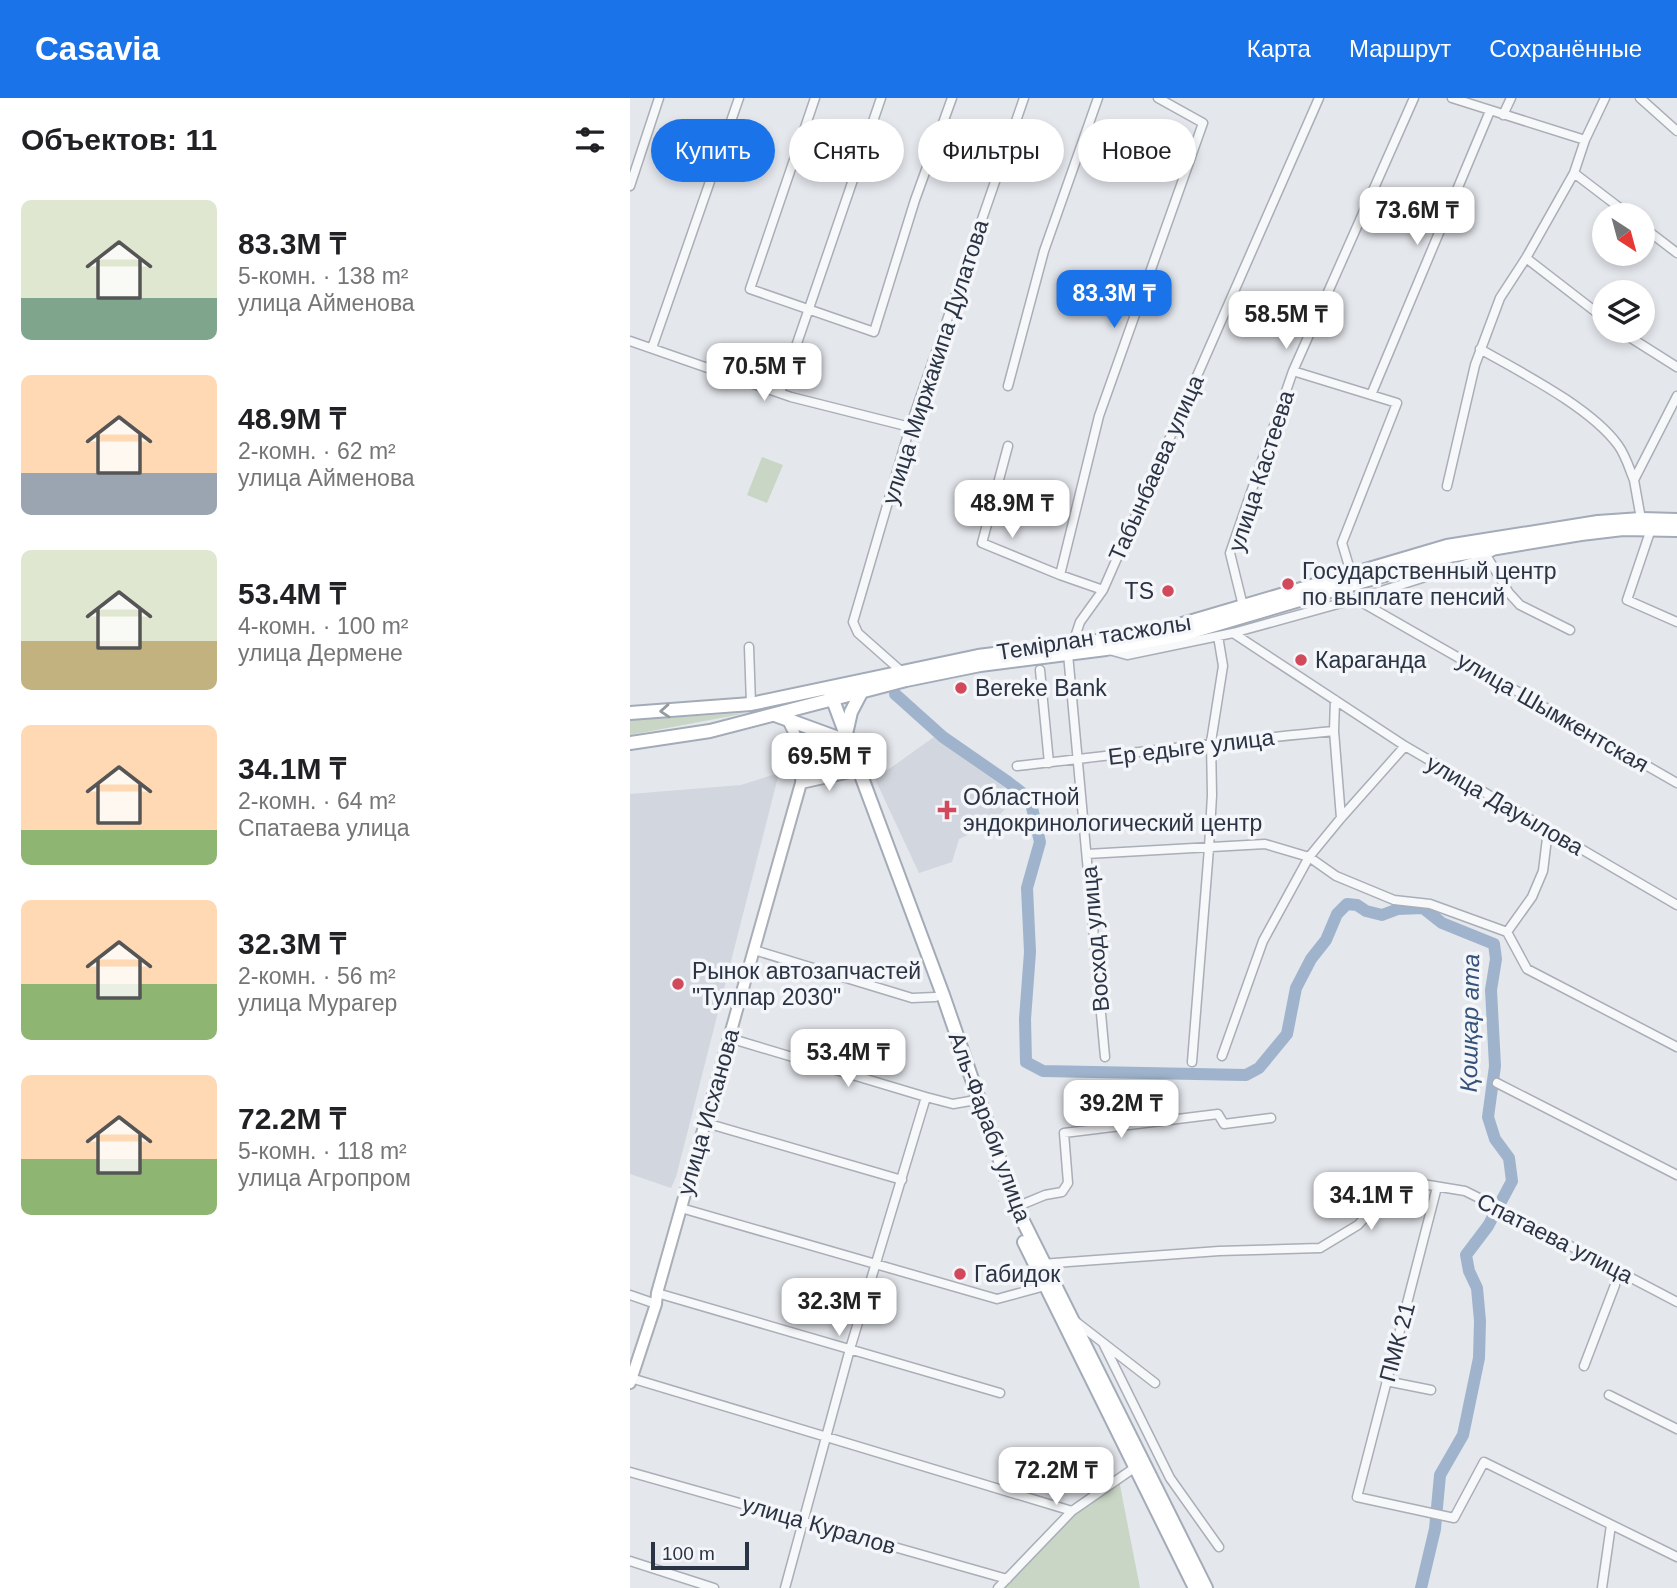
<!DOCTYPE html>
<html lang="ru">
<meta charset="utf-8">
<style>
:root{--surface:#fff;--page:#f2f2f2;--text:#202124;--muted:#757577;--accent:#1a73e8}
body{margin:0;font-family:Arial,sans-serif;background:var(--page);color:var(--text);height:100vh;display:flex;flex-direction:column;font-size:26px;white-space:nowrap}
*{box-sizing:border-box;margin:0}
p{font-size:23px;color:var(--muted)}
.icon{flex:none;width:38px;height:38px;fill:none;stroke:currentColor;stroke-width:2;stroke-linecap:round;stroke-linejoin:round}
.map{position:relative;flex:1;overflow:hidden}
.side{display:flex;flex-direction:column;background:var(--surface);width:630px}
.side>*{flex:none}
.guide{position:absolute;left:21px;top:21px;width:665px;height:63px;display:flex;gap:14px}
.needle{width:46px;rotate:144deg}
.buttons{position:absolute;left:962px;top:105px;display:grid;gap:14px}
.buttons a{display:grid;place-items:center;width:63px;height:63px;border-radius:50%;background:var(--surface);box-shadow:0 4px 10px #0003;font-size:35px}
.scale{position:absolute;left:21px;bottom:18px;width:98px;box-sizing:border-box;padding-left:7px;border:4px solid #2b3445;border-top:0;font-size:19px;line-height:24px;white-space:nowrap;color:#2b3445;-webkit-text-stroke:5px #f4f6f9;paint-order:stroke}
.price{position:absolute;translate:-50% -60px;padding:0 16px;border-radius:14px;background:#fff;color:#222;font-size:23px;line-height:46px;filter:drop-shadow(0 2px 4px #0008)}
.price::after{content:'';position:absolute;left:50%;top:42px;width:21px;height:16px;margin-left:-10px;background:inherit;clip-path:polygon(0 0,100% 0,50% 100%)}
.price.selected{background:var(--accent);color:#fff}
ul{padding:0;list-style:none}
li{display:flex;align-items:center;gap:21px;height:175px;padding:0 21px}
li span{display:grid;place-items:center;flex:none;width:196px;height:140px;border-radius:10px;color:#555}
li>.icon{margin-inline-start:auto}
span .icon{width:84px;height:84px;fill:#fffc;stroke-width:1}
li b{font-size:30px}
h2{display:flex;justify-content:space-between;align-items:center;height:84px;padding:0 21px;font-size:30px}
.chip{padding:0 24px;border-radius:32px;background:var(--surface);box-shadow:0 4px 10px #0003;font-size:24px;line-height:63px}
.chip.selected{background:var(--accent);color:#fff}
header{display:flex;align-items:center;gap:42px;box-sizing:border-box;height:98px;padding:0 35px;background:var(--accent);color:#fff}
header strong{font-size:33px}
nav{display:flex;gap:38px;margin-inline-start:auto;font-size:24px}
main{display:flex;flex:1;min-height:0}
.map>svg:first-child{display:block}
.built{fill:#d2d6de}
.green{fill:#c9d6c5}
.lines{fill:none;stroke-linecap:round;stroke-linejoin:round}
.river{stroke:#9fb4cc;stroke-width:12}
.street-casing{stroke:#a9aeb7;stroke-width:11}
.secondary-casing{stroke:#a9aeb7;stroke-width:14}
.primary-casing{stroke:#a3abb8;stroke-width:16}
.street{stroke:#f7f8fa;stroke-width:8}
.secondary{stroke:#fff;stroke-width:10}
.primary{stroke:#fff;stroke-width:12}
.oneway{stroke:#959aa2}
.poi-dot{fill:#d1495b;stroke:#f4f6f9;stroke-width:2.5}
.labels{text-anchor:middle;stroke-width:7;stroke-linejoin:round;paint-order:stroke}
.street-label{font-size:23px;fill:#2b3445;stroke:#f4f6f9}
.poi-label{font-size:23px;fill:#2b3445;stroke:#f4f6f9;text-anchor:start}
.water-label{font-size:24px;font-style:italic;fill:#34527a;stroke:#f4f6f9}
</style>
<header>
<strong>Casavia</strong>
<nav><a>Карта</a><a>Маршрут</a><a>Сохранённые</a></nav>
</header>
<main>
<section class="side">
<h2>Объектов: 11<svg class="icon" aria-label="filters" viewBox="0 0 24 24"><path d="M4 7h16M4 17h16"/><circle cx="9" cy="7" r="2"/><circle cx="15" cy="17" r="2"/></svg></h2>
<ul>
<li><span style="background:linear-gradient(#dfe7d0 70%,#7fa58c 0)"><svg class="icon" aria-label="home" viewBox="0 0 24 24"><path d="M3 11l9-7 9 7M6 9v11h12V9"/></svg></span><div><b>83.3M ₸</b><p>5-комн. · 138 m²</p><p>улица Айменова</p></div></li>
<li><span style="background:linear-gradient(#ffd9b3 70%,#9aa5b1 0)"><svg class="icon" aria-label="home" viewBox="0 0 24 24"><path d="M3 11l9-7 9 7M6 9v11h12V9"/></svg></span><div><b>48.9M ₸</b><p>2-комн. · 62 m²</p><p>улица Айменова</p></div></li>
<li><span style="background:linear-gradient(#dfe7d0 65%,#c2b280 0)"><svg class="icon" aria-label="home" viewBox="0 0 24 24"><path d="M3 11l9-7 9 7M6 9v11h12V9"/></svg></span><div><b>53.4M ₸</b><p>4-комн. · 100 m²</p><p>улица Дермене</p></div></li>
<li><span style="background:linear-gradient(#ffd9b3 75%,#8fb573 0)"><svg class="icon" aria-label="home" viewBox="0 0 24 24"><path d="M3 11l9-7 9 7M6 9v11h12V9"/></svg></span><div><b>34.1M ₸</b><p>2-комн. · 64 m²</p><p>Спатаева улица</p></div></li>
<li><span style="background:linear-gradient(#ffd9b3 60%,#8fb573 0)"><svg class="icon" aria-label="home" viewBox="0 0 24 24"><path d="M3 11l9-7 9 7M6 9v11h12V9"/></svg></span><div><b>32.3M ₸</b><p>2-комн. · 56 m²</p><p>улица Мурагер</p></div></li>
<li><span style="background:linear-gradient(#ffd9b3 60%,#8fb573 0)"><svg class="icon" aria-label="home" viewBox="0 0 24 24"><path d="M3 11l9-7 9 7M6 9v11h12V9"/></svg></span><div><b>72.2M ₸</b><p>5-комн. · 118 m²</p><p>улица Агропром</p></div></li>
</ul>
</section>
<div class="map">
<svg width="1047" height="1490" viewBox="0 0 1047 1490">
<rect width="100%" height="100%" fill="#e4e7ec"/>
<!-- built -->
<path class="built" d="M304 639 386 698 363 725 329 741 322 764 289 775 245 681Z
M149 675 46 1079 41 1090 0 1076V696L111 687Z"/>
<!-- green -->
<path class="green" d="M132 359 153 367 137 405 117 397Z
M117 615 0 637V622Z
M488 1377 510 1490H368L442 1413Z"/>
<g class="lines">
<!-- river -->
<path class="river" d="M265 596 313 639 378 684 400 701 410 744 397 790 400 854 395 921 396 964 413 973 616 977 629 970 657 936 666 890 681 861 696 842 707 816 717 806 727 807 736 813 752 817 768 811 793 810 812 825 864 846 866 861 861 892 865 968 858 1019 865 1041 879 1060 882 1083 858 1128 836 1157 839 1173 847 1190 850 1223 849 1260 833 1337 810 1377 805 1431 791 1490"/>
<!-- street casing -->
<g class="street-casing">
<path id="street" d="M185 0 120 191 244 234 285 102 322 0
M822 0 955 42
M1010 0 1047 33
M873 17 881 0
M944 75 999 117
M0 88 29 0
M1013 129 1047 155
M896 160 975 221
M990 233 1047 269
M0 243 161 299 280 329
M22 250 109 0
M850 251C892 275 960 309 988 347 996 358 999 370 1004 382
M663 273 767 305 712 445 721 475
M378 288 414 153 468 0
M150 295 251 0
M741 297 860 13
M378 348 352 445 430 477 473 492
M817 388 845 267 870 200 896 160 944 75 955 42 975 0
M1011 421 1004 382 1047 298
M1021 431 997 502 1047 524
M856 457 879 495 890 507 940 532
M430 477 469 318 573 25 528 0
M726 501 1047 685
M614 512 600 455 663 273 784 0
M603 535 775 648 1047 807
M443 545 450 524 473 492 689 0
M119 549 121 606
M479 552 497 557 603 535 726 501 849 462 863 453
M438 556 475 959
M410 572 419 665
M271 573 228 535 223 524 280 329 394 0
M704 633 711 720
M387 668C493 656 598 643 704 633L705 602
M457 756 635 746 679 759 706 778 764 802 800 806 877 834 897 871 1047 949
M877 834 902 799 913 773 918 732
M124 852 282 900 305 899
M99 940 296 999 323 1006 340 1003
M592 958 633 843 679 759 711 720 775 648
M562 964 579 750 582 697 581 644 593 568 588 538
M867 985 1047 1077
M76 1025 272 1082
M807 1089 727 1399 824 1420 854 1364 1047 1459
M386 1109 415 1097 432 1094 438 1085 434 1035 588 1016 594 1026 641 1020
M51 1110 367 1201 415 1188
M411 1166 589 1153 690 1150 728 1127 765 1087 774 1083 835 1093 847 1099 1047 1204
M27 1195 370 1295
M0 1197 26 1206
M445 1223 525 1285
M474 1247 540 1380 589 1449
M954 1268 985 1187V1170
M1 1280 442 1413
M756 1283 801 1292
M979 1297 1047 1331
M0 1374 377 1481
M0 1463 84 1490
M155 1490 220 1251 296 999
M368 1490 442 1413 507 1368
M972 1490 981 1427"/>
</g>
<!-- secondary casing -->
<g class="secondary-casing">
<path id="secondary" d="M171 685 220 674
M0 1285 26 1206 27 1195 171 685C173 662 169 642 158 622"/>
</g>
<!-- primary casing -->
<g class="primary-casing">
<path id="primary" d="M200 594 313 897 386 1109 576 1490
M0 615 121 606 348 558 483 541 549 527 817 448 968 424 1011 421 1047 422
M145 617 208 640
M216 636 221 614 232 593
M0 645 80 633 276 582 350 567 476 551 551 537 819 458 951 436 993 431 1047 432
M394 1144 565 1490"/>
</g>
<!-- street -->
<use href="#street" class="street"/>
<!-- secondary -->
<use href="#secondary" class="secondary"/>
<!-- primary -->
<use href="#primary" class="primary"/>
</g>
<!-- one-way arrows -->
<defs><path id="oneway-chevron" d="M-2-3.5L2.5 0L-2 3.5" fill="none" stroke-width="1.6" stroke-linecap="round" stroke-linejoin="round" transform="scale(1.75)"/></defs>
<use class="oneway" href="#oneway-chevron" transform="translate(35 613) rotate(176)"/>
<!-- markers -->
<g class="poi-dot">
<circle cx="658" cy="486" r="7"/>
<circle cx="538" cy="493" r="7"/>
<circle cx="671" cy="562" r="7"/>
<circle cx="331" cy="590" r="7"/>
<path d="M313.5 701.5h7v7h7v7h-7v7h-7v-7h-7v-7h7z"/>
<circle cx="48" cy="886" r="7"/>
<circle cx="330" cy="1176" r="7"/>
</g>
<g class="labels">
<!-- street labels -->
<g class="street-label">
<text transform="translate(305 264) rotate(-72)" y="8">улица Миржакипа Дулатова</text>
<text transform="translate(526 370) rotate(-66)" y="8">Табынбаева улица</text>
<text transform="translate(631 373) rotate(-72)" y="8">улица Кастеева</text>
<text transform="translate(464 539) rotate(-9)" y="8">Темірлан тасжолы</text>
<text transform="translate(923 614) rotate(30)" y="8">улица Шымкентская</text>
<text transform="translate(561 649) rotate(-7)" y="8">Ер едыге улица</text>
<text transform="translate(875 707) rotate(30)" y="8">улица Дауылова</text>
<text transform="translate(465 841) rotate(-95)" y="8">Восход улица</text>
<text transform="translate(78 1014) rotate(-74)" y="8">улица Исханова</text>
<text transform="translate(360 1029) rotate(70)" y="8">Аль-Фараби улица</text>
<text transform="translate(925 1140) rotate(27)" y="8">Спатаева улица</text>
<text transform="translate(767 1244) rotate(-75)" y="8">ПМК 21</text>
<text transform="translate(189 1427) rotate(16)" y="8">улица Куралов</text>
</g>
<!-- poi labels -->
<g class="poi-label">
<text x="672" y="481">Государственный центр<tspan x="672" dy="26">по выплате пенсий</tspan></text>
<text x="524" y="501" text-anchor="end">TS</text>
<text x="685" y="570">Караганда</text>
<text x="345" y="598">Bereke Bank</text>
<text x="333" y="707">Областной<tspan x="333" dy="26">эндокринологический центр</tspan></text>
<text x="62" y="881">Рынок автозапчастей<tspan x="62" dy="26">"Тулпар 2030"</tspan></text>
<text x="344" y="1184">Габидок</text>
</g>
<!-- water labels -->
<g class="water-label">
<text transform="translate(840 925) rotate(-89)" y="8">Қошқар ата</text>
</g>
</g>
</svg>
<div class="buttons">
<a><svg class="needle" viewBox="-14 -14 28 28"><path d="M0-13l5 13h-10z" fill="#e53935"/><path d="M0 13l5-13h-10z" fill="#757577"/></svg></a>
<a><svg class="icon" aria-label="layers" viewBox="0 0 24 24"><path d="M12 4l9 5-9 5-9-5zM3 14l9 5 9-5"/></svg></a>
</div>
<div class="scale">100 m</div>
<b class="price" style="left:787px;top:149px">73.6M ₸</b>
<b class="price selected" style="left:484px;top:232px">83.3M ₸</b>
<b class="price" style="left:656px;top:253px">58.5M ₸</b>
<b class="price" style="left:134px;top:305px">70.5M ₸</b>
<b class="price" style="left:382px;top:442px">48.9M ₸</b>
<b class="price" style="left:199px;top:695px">69.5M ₸</b>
<b class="price" style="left:218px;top:991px">53.4M ₸</b>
<b class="price" style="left:491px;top:1042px">39.2M ₸</b>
<b class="price" style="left:741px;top:1134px">34.1M ₸</b>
<b class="price" style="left:209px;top:1240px">32.3M ₸</b>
<b class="price" style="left:426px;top:1409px">72.2M ₸</b>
<div class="guide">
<a class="chip selected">Купить</a>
<a class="chip">Снять</a>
<a class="chip">Фильтры</a>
<a class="chip">Новое</a>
</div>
</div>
</main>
